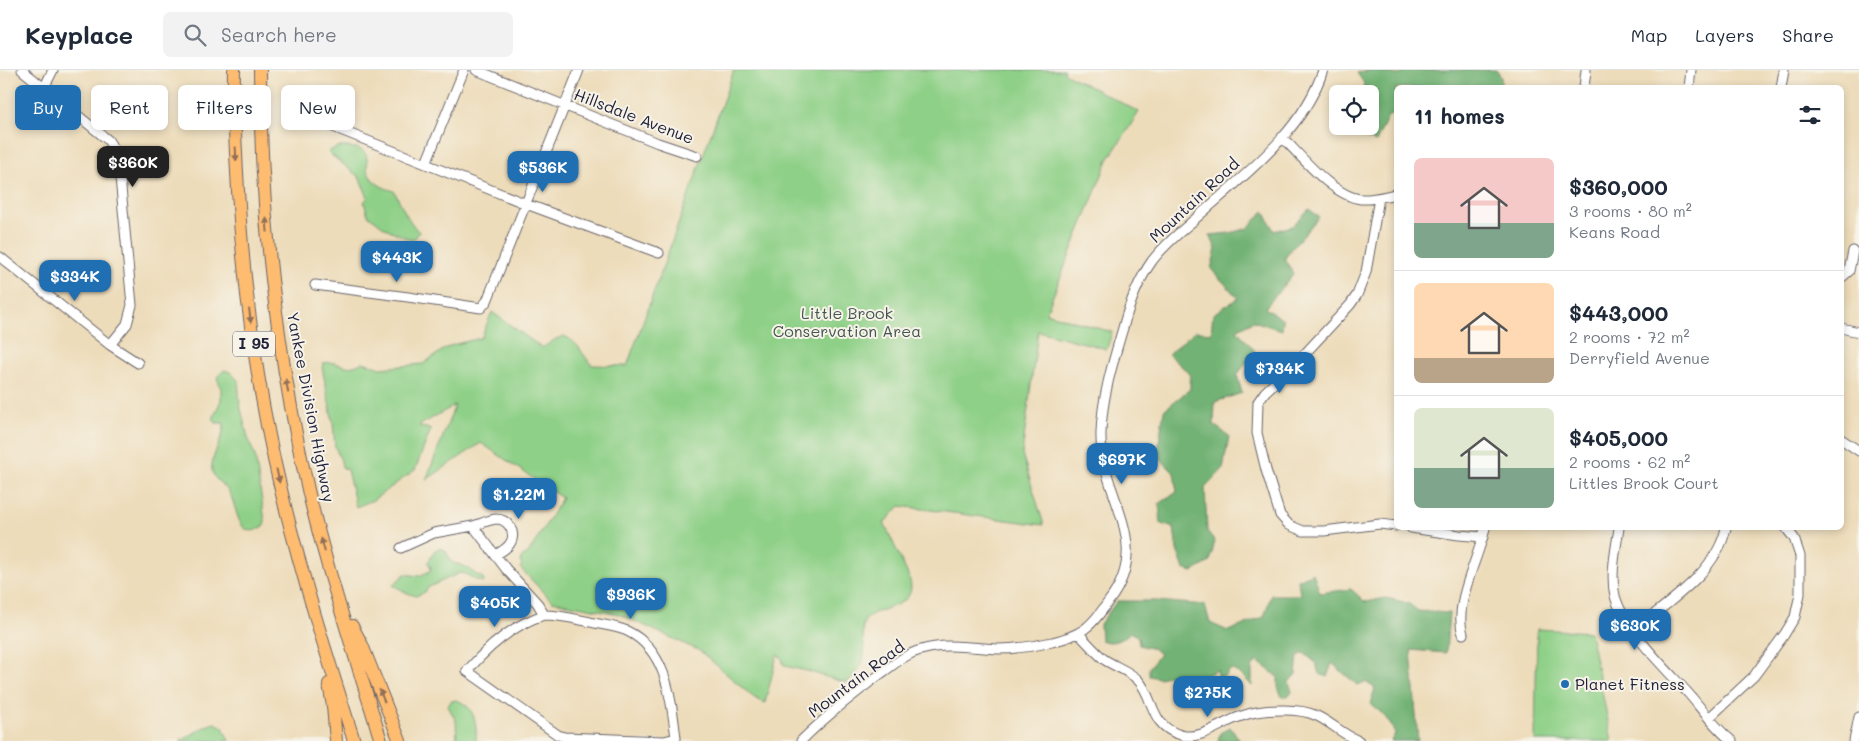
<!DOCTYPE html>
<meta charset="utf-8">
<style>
:root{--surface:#fff;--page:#f2f2f3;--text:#1f2937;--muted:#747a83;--line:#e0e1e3;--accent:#1f6fb2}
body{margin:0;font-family:Mali,sans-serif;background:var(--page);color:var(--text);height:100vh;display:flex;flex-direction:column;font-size:19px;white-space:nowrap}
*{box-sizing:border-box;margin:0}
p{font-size:16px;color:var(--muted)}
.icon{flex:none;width:28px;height:28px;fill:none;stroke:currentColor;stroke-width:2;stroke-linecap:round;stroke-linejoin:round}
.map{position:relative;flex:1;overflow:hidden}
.panel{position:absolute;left:1394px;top:15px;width:450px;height:445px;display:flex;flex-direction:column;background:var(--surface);border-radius:8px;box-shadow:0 2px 8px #0003}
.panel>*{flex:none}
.hud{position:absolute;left:15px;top:15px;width:475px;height:45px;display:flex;gap:10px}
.buttons{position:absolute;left:1329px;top:15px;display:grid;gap:10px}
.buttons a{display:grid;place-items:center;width:50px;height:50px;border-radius:8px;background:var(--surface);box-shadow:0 2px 8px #0003;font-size:25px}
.price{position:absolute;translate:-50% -42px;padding:0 11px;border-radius:10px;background:var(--accent);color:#fff;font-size:16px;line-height:32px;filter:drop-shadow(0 1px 2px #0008)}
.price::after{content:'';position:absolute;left:50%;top:30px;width:15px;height:11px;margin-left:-8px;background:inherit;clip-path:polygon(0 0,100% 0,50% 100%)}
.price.active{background:#222;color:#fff}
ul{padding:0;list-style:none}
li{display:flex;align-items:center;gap:15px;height:125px;padding:0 20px}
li+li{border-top:1px solid var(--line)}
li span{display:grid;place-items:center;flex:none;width:140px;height:100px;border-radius:8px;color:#555}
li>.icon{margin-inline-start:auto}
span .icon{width:60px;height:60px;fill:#fffc;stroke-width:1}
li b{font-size:21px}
h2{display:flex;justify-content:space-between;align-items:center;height:60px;padding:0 20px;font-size:21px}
.pill{padding:0 18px;border-radius:8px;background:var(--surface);box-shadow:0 2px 8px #0003;font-size:18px;line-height:45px}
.pill.active{background:var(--accent);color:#fff}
header{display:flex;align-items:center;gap:30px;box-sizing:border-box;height:70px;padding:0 25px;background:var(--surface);border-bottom:1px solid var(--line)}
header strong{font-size:24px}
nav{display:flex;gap:28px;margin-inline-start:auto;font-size:18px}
.search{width:350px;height:45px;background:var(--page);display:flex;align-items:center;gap:12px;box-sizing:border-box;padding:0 18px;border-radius:8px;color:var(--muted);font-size:19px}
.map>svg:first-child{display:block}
.green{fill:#8ed087;stroke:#587961}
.forest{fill:#72b274;stroke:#4a6a58}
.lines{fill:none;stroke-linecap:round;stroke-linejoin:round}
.minor-casing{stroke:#696367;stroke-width:11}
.highway-casing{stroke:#696367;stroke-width:14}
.minor{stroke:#fff;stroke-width:9}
.highway{stroke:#febc70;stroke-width:12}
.oneway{fill:#906f56}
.poi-dot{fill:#1f6fb2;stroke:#f7f3e8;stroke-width:2}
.labels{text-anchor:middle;stroke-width:4;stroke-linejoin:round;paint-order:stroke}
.shield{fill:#f7f3e8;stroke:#62616f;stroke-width:1}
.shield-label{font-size:15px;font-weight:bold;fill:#22223b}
.street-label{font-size:16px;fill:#22223b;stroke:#f7f3e8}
.park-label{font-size:16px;fill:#425652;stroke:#f7f3e8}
.poi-label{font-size:16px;fill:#22223b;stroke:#f7f3e8;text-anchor:start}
</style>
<header>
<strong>Keyplace</strong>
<div class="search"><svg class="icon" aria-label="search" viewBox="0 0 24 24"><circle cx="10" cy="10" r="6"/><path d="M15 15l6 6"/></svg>Search here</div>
<nav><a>Map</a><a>Layers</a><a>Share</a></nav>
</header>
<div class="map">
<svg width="1859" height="671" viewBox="0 0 1859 671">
<rect width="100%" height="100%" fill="#f7f3e8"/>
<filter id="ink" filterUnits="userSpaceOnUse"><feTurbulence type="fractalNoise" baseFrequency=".02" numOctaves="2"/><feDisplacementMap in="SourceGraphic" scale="10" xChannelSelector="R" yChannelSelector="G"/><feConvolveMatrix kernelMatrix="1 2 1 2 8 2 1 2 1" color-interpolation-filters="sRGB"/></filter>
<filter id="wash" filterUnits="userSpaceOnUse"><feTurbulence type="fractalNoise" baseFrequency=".0096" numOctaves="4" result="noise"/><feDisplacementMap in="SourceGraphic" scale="20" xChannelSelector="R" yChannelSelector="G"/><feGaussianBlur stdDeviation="1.12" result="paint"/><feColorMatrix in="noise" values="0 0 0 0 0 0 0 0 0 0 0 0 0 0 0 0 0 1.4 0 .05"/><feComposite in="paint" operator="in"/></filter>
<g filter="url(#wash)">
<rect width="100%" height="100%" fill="#eddcba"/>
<!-- green -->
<path class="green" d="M734 0H1065L1064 3 1139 42 1108 90 1046 243 1112 262 1107 279 1038 261 1022 384 1044 455 900 436 884 453 909 507C919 536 887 535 871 545 867 547 865 551 863 554 862 584 872 586 848 612H843L807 601 789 597 783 594 782 588 777 585 765 633 753 627 700 581 619 544 552 531 520 498 522 495 520 492 521 488 528 484 562 428 481 373 426 410 455 335 420 355V357L431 359 415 400 373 430 356 437 347 400 342 397 341 391 335 377 333 353 322 297 324 293C342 290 344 303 363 292L381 298 423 294 443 280 452 275 481 268 492 242 542 278 556 269 564 266C581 274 581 284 592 295L627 296Z
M338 77C346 77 359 76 365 83 368 88 367 94 367 99 370 112 383 118 394 121 402 135 407 150 419 162L415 168 411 170 385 158 368 145 364 132 368 127 359 107 329 83 331 80Z
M224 300 230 302 238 310 240 335 248 368 255 386 265 451 264 456C237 474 238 437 229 422 224 415 214 410 212 401 209 388 225 368 224 353H216L213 349 221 330V319L217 307Z
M439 478 445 480 452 493C470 495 468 502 483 508L484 512C474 512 469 503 460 503L429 517 425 522 416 526 407 523 393 515 405 504 419 506 430 501 431 497 428 493 434 481Z
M1537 559 1590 562 1612 671H1535Z
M456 630C475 636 477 653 476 671H457L456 651 448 636 451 631Z
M215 653 223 657 229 671H179C193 666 201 656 215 653Z"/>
<!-- forest -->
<path class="forest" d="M1373 0 1398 5 1407 0H1496L1501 7V17L1396 18V44L1388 46 1376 72 1347 62 1343 56H1370V24H1362L1364 13 1357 3Z
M1309 139 1319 147 1297 172 1285 188 1293 204 1265 238 1283 250 1282 260 1253 251 1237 260 1255 281 1237 305 1242 323 1215 332 1214 355 1229 366 1223 399 1205 418 1207 461 1215 471 1210 492 1192 502 1184 499 1177 480 1174 458 1161 454 1159 434 1177 422 1174 403 1157 385 1164 340 1190 319V304L1168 284 1195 261 1211 263 1213 244 1238 228 1211 199 1216 179 1210 165 1230 163 1248 158 1264 141 1274 161 1292 156Z
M1313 503 1320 523 1351 519 1365 532 1386 528 1408 533 1418 541 1449 543 1446 583 1411 580 1418 671H1391L1395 664C1389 650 1383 643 1370 634L1375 618 1365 612 1357 615 1332 593 1327 607 1319 604 1316 593 1304 583 1298 586 1296 604 1289 612 1292 622 1288 627H1282L1278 617V607L1257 591 1252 598V616L1240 604 1231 599 1225 606 1219 608 1217 600 1205 606 1174 605 1159 608 1149 606V598L1160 584 1154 579 1139 575 1138 567 1131 562C1121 570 1113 575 1101 570L1100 554 1117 531H1157L1205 535 1210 553 1228 561 1264 547 1271 525H1300L1298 510Z
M1230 657 1240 671H1218L1220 663Z"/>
</g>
<g filter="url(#ink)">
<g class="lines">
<!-- minor casing -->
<g class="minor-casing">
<path id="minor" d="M22 0 108 70 118 86 132 235 127 254 110 275
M476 0 658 73 697 86
M44 18 53 0
M1584 18 1586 0
M1689 18 1691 0
M1781 18 1784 0
M328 55 529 135 659 183
M1282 67C1302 87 1333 126 1361 129 1373 130 1385 126 1396 124
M426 93 464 0
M1379 128 1366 202 1357 225 1350 235 1300 289 1265 322 1258 332 1257 363 1266 400 1280 445 1289 455 1303 461H1324L1380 454 1396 456
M0 187 110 275 138 293
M1841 208 1849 201 1853 181
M315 215 408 227 481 238 487 231 579 0
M1841 258 1859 262
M1841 369 1859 381
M473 456C480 454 488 450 496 449 508 449 516 462 511 472 508 478 501 482 495 485
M1411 458 1459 465 1483 467
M1619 458C1616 479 1610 504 1615 526 1624 559 1665 598 1688 623 1702 639 1715 658 1732 671
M401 478 434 463 473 456 506 499 538 534 544 545
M544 545C560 545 575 549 590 552 602 555 616 556 627 561 667 580 671 629 676 668L664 671 564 667 558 665 467 601C488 577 513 554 544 545Z
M1634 560C1667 533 1717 502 1726 458
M1078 563C1087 572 1095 582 1105 590 1116 597 1129 601 1138 610 1155 628 1149 656 1181 665 1202 671 1223 651 1242 646 1255 641 1269 640 1283 640 1294 640 1307 641 1317 646 1332 653 1343 665 1359 671
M1463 564C1453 534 1479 488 1485 458
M1709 648 1754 606 1784 565 1795 547 1800 524V486L1794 468 1786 458
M801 671C825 647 852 626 879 605 892 596 905 584 921 580 947 572 972 578 999 579 1017 579 1034 576 1052 572 1064 569 1078 565 1087 557 1096 550 1103 539 1109 531 1155 471 1099 425 1101 363 1102 327 1113 292 1123 258 1129 235 1138 211 1152 191 1164 175 1179 163 1194 150 1241 107 1303 63 1323 0
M1854 671 1859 647"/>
</g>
<!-- highway casing -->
<g class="highway-casing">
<path id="highway" d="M234 0C233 40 236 81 238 121 244 222 258 325 282 424 302 507 328 589 354 671
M260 0C260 143 277 285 309 424 329 507 356 589 381 671
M352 556 362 575 400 671
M329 614 333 636 336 671"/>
</g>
<!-- minor -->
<use href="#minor" class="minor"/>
<!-- highway -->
<use href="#highway" class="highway"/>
</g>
<!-- one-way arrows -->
<defs><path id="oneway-solid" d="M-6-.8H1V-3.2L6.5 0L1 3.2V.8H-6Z" transform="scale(1.25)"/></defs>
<g class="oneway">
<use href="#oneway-solid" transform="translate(236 84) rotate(87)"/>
<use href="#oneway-solid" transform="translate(267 155) rotate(-95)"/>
<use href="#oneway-solid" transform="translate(250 246) rotate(83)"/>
<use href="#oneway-solid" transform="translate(287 316) rotate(-100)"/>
<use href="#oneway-solid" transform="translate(278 406) rotate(78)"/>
<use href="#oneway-solid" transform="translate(323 475) rotate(-105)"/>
<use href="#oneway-solid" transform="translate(382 626) rotate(-112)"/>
</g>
</g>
<!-- markers -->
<circle class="poi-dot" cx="1565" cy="614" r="5"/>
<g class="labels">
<!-- shield labels -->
<rect class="shield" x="233" y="261.5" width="42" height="25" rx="4"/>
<g class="shield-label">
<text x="254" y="279">I 95</text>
</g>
<!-- street labels -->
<g class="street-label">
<text transform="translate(634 46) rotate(21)" y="6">Hillsdale Avenue</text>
<text transform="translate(1194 130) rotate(-43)" y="6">Mountain Road</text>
<text transform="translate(311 337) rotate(79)" y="6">Yankee Division Highway</text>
<text transform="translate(856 609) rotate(-37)" y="6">Mountain Road</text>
</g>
<!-- park labels -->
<g class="park-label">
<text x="847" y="249">Little Brook<tspan x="847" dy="18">Conservation Area</tspan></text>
</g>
<!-- poi labels -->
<g class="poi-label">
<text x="1575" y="620">Planet Fitness</text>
</g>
</g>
</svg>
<div class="buttons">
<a><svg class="icon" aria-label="locate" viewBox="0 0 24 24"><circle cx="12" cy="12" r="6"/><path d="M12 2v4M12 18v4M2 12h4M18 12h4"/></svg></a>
</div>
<b class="price active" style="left:133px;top:118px">$360K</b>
<b class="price" style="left:543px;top:123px">$536K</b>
<b class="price" style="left:397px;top:213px">$443K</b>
<b class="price" style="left:75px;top:232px">$334K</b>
<b class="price" style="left:1280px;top:324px">$734K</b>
<b class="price" style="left:1122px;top:415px">$697K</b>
<b class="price" style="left:519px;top:450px">$1.22M</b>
<b class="price" style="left:631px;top:550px">$936K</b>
<b class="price" style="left:495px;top:558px">$405K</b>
<b class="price" style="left:1635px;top:581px">$630K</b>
<b class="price" style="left:1208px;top:648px">$275K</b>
<div class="hud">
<a class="pill active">Buy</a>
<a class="pill">Rent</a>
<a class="pill">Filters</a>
<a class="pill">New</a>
</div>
<section class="panel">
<h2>11 homes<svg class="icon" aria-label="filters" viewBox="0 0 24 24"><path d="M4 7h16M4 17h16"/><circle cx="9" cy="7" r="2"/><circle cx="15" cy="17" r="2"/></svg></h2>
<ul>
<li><span style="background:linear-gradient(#f6c9c9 65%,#7fa58c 0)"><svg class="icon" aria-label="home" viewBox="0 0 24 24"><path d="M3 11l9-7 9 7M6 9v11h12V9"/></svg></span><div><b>$360,000</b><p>3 rooms · 80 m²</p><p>Keans Road</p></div></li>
<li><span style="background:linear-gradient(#ffd9b3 75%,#b9a48a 0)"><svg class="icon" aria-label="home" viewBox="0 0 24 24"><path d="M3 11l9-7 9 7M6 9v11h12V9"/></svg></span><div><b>$443,000</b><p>2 rooms · 72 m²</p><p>Derryfield Avenue</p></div></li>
<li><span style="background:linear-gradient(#dfe7d0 60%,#7fa58c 0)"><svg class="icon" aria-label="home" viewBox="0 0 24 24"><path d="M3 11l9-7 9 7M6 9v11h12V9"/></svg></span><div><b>$405,000</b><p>2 rooms · 62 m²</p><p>Littles Brook Court</p></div></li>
</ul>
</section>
</div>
